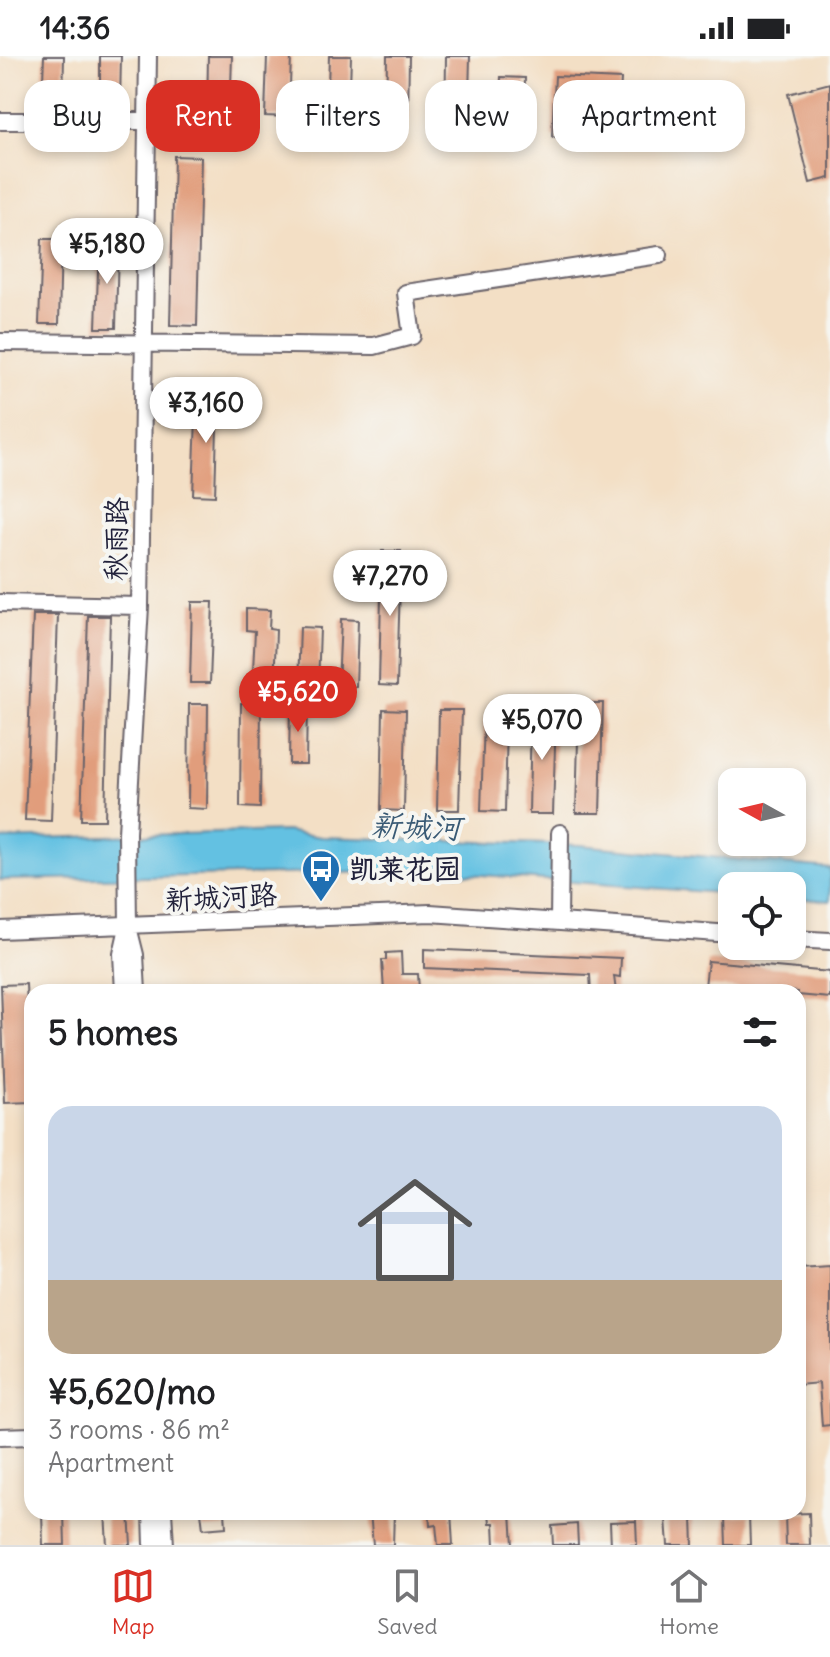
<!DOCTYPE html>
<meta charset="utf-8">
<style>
:root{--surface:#fff;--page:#f2f2f2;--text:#202124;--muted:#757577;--line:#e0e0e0;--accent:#d93025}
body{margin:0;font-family:Delius,"LXGW WenKai TC",sans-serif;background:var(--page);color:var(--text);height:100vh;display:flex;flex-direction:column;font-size:30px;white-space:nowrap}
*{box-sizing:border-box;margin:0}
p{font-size:26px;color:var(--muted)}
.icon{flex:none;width:44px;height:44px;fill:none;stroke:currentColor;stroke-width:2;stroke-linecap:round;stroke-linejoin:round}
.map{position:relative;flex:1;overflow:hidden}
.sheet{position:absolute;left:24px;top:928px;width:782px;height:536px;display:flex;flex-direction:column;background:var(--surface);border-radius:24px;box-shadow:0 4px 12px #0003}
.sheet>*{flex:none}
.guide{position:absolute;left:24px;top:24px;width:782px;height:72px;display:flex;gap:16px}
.needle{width:52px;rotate:278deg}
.buttons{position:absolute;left:718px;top:712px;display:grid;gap:16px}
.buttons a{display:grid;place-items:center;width:88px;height:88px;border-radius:16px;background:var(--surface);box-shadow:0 4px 12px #0003;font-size:40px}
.price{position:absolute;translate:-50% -68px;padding:0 18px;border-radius:28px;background:#fff;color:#222;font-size:26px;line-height:52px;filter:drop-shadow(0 2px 4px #0008)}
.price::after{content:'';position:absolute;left:50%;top:48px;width:24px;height:18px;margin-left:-12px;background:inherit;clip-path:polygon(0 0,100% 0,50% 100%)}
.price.current{background:var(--accent);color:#fff}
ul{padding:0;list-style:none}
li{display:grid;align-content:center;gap:16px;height:424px;padding:0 24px}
li span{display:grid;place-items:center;height:248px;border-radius:24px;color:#555}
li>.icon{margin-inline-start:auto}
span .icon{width:144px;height:144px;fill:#fffc;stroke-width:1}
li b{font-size:34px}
h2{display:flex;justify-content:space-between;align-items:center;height:96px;padding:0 24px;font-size:34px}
.pill{padding:0 28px;border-radius:24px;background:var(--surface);box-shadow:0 4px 12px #0003;font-size:28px;line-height:72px}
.pill.current{background:var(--accent);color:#fff}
.status{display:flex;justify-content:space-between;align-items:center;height:56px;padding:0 40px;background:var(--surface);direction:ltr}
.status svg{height:22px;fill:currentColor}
.tab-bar{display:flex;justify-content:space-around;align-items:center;height:112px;border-top:2px solid var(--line);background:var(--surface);font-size:22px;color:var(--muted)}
.tab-bar a{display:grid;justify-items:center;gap:4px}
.tab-bar .current{color:var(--accent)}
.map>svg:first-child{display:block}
.water{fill:#64c1e2;stroke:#43728e;stroke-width:2}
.building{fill:#e19d7c}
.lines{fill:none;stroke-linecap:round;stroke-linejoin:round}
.minor-casing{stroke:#6b646b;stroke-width:20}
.minor{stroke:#fff;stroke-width:16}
.labels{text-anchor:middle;stroke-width:8;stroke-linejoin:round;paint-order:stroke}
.street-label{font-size:28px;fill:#22223b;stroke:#f6f6f2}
.poi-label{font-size:28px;font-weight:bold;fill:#22223b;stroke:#f6f6f2;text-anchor:start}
.water-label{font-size:30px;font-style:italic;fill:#395a75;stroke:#f6f6f2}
</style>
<div class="status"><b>14:36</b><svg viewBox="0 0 49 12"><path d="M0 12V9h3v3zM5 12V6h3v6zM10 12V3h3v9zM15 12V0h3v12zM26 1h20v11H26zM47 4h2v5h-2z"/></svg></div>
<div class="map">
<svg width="830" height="1489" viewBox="0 0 830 1489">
<rect width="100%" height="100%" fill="#f6f6f2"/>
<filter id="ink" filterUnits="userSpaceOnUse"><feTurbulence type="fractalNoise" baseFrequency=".0125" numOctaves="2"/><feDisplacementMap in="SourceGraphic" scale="16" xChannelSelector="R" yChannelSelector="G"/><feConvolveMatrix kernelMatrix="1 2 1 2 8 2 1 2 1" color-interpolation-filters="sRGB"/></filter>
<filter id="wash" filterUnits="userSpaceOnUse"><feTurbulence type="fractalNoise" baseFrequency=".006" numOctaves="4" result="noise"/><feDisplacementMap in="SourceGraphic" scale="32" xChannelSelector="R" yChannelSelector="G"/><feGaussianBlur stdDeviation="1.8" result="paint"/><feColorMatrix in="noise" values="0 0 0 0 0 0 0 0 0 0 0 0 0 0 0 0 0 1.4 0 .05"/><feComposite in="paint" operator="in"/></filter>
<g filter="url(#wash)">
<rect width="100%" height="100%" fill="#f3dfc5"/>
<!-- water -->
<path class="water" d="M286 775 321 781 579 789 830 812V845L792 842V830H732V838L428 815 0 824V783Z"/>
<g id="blocks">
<!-- building -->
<path class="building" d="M44 0H64L63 49H42Z
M100 0H121L120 48 100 47Z
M208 0H232L230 62 207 61Z
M267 0H291L289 61 265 60Z
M329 0H351L349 63 327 62Z
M387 0H409L408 63H386Z
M446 0H470L468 82 445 81Z
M555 20 621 23 619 54 629 55 627 85 604 83 606 53 578 52 577 82 552 81Z
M501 21 525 22 523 82 499 81Z
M830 27V122L810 127 788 38Z
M174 100 201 101 197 270 170 269Z
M42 183H61L59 268H39Z
M99 187 118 188 116 272H96Z
M197 337H218L215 440 193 439Z
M382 495H401L397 630 379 629Z
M192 546H213L210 627H190Z
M246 553 270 554 269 573 276 574 274 635 252 634 255 575 246 574Z
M33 559H58L51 765 25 764Z
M88 560H110L105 764H81Z
M341 563 358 564 356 631 338 630Z
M300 571 320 572 318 631H298Z
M241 647H261L260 752 240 751Z
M579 647H603L600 757H576Z
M189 648H208L207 753 188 752Z
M290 648H307L306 708H289Z
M383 653 406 654 404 755 381 754Z
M439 654H462L459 754H437Z
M531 655 556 656 553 758H529Z
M484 663 507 664 505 756 481 755Z
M424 893 621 902 620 921 614 920 616 936H591L590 919 424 912Z
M401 896 402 918H418L419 934 384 936 382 904H386V897Z
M708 905 830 916V942L798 939V936L705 930Z
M26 928 31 1046 5 1047 1 929Z
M830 1209V1369L822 1370 819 1327 798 1329V1211Z
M42 1456H64L65 1489H43Z
M105 1456H129L131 1489H107Z
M201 1456H225L226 1471 203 1473Z
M370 1456H394L393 1489H373Z
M429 1456H451L453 1489H438L436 1469 430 1470Z
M489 1456H511L513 1489H495L494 1467H490Z
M809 1457 810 1489H786L785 1458Z
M749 1459 750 1489H726L725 1460Z
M692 1461 693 1489H668L666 1463Z
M636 1465 637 1489H611L610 1466Z
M577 1468 578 1489H553L552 1470Z"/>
</g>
</g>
<g filter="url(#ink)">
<use href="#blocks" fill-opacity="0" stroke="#6b646b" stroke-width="2"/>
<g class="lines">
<!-- minor casing -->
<g class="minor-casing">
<path id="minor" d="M0 65H147
M0 286 374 290 412 280 406 237 659 199
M0 547 140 550
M559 866 560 777
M0 874 430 857 732 878
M792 883 830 885
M124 936 122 898 127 876
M137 936 135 899 128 871 127 777 140 550 148 0
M0 1381 32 1380
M152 1456 153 1489
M163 1456 165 1489"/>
</g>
<!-- minor -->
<use href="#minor" class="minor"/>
</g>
</g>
<!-- icons -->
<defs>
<g id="bus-pin" transform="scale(2)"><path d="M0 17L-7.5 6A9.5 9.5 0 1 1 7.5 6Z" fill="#1f6fb2" stroke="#f6f6f2"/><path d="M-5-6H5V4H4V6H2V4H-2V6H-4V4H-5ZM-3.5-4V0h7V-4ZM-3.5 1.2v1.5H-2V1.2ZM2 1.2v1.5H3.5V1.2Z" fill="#fff"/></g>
</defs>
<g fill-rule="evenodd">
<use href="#bus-pin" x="321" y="813"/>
</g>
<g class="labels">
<!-- street labels -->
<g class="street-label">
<text transform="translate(116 483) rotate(-89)" y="10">秋雨路</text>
<text transform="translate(221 841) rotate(-3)" y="10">新城河路</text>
</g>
<!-- poi labels -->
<g class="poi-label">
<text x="349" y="823">凯莱花园</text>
</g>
<!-- water labels -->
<g class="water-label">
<text transform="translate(416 771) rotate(2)" y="10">新城河</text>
</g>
</g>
</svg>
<div class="buttons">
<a><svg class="needle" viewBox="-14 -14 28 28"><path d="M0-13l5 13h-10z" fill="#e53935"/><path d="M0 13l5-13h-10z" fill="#757577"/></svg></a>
<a><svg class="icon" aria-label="locate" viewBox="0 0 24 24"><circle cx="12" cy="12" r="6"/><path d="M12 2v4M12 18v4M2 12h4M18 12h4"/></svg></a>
</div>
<b class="price" style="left:107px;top:230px">¥5,180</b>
<b class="price" style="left:206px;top:389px">¥3,160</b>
<b class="price" style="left:390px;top:562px">¥7,270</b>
<b class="price current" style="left:298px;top:678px">¥5,620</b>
<b class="price" style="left:542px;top:706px">¥5,070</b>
<div class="guide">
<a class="pill">Buy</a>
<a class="pill current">Rent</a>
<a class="pill">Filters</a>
<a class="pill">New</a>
<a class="pill">Apartment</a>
</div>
<section class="sheet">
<h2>5 homes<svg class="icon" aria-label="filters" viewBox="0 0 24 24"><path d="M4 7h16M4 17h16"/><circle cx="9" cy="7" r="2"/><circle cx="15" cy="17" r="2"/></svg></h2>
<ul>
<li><span style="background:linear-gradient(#c9d6e8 70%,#b9a48a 0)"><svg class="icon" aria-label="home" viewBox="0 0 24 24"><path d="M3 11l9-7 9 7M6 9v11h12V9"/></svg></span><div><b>¥5,620/mo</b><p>3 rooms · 86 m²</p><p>Apartment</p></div></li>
</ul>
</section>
</div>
<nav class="tab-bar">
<a class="current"><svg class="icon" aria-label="map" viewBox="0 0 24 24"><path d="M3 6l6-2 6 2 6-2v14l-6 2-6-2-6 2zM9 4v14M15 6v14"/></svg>Map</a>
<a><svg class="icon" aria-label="saved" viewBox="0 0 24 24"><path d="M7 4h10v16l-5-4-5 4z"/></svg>Saved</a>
<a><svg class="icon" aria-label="home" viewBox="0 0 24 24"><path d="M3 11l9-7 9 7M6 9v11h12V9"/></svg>Home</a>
</nav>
